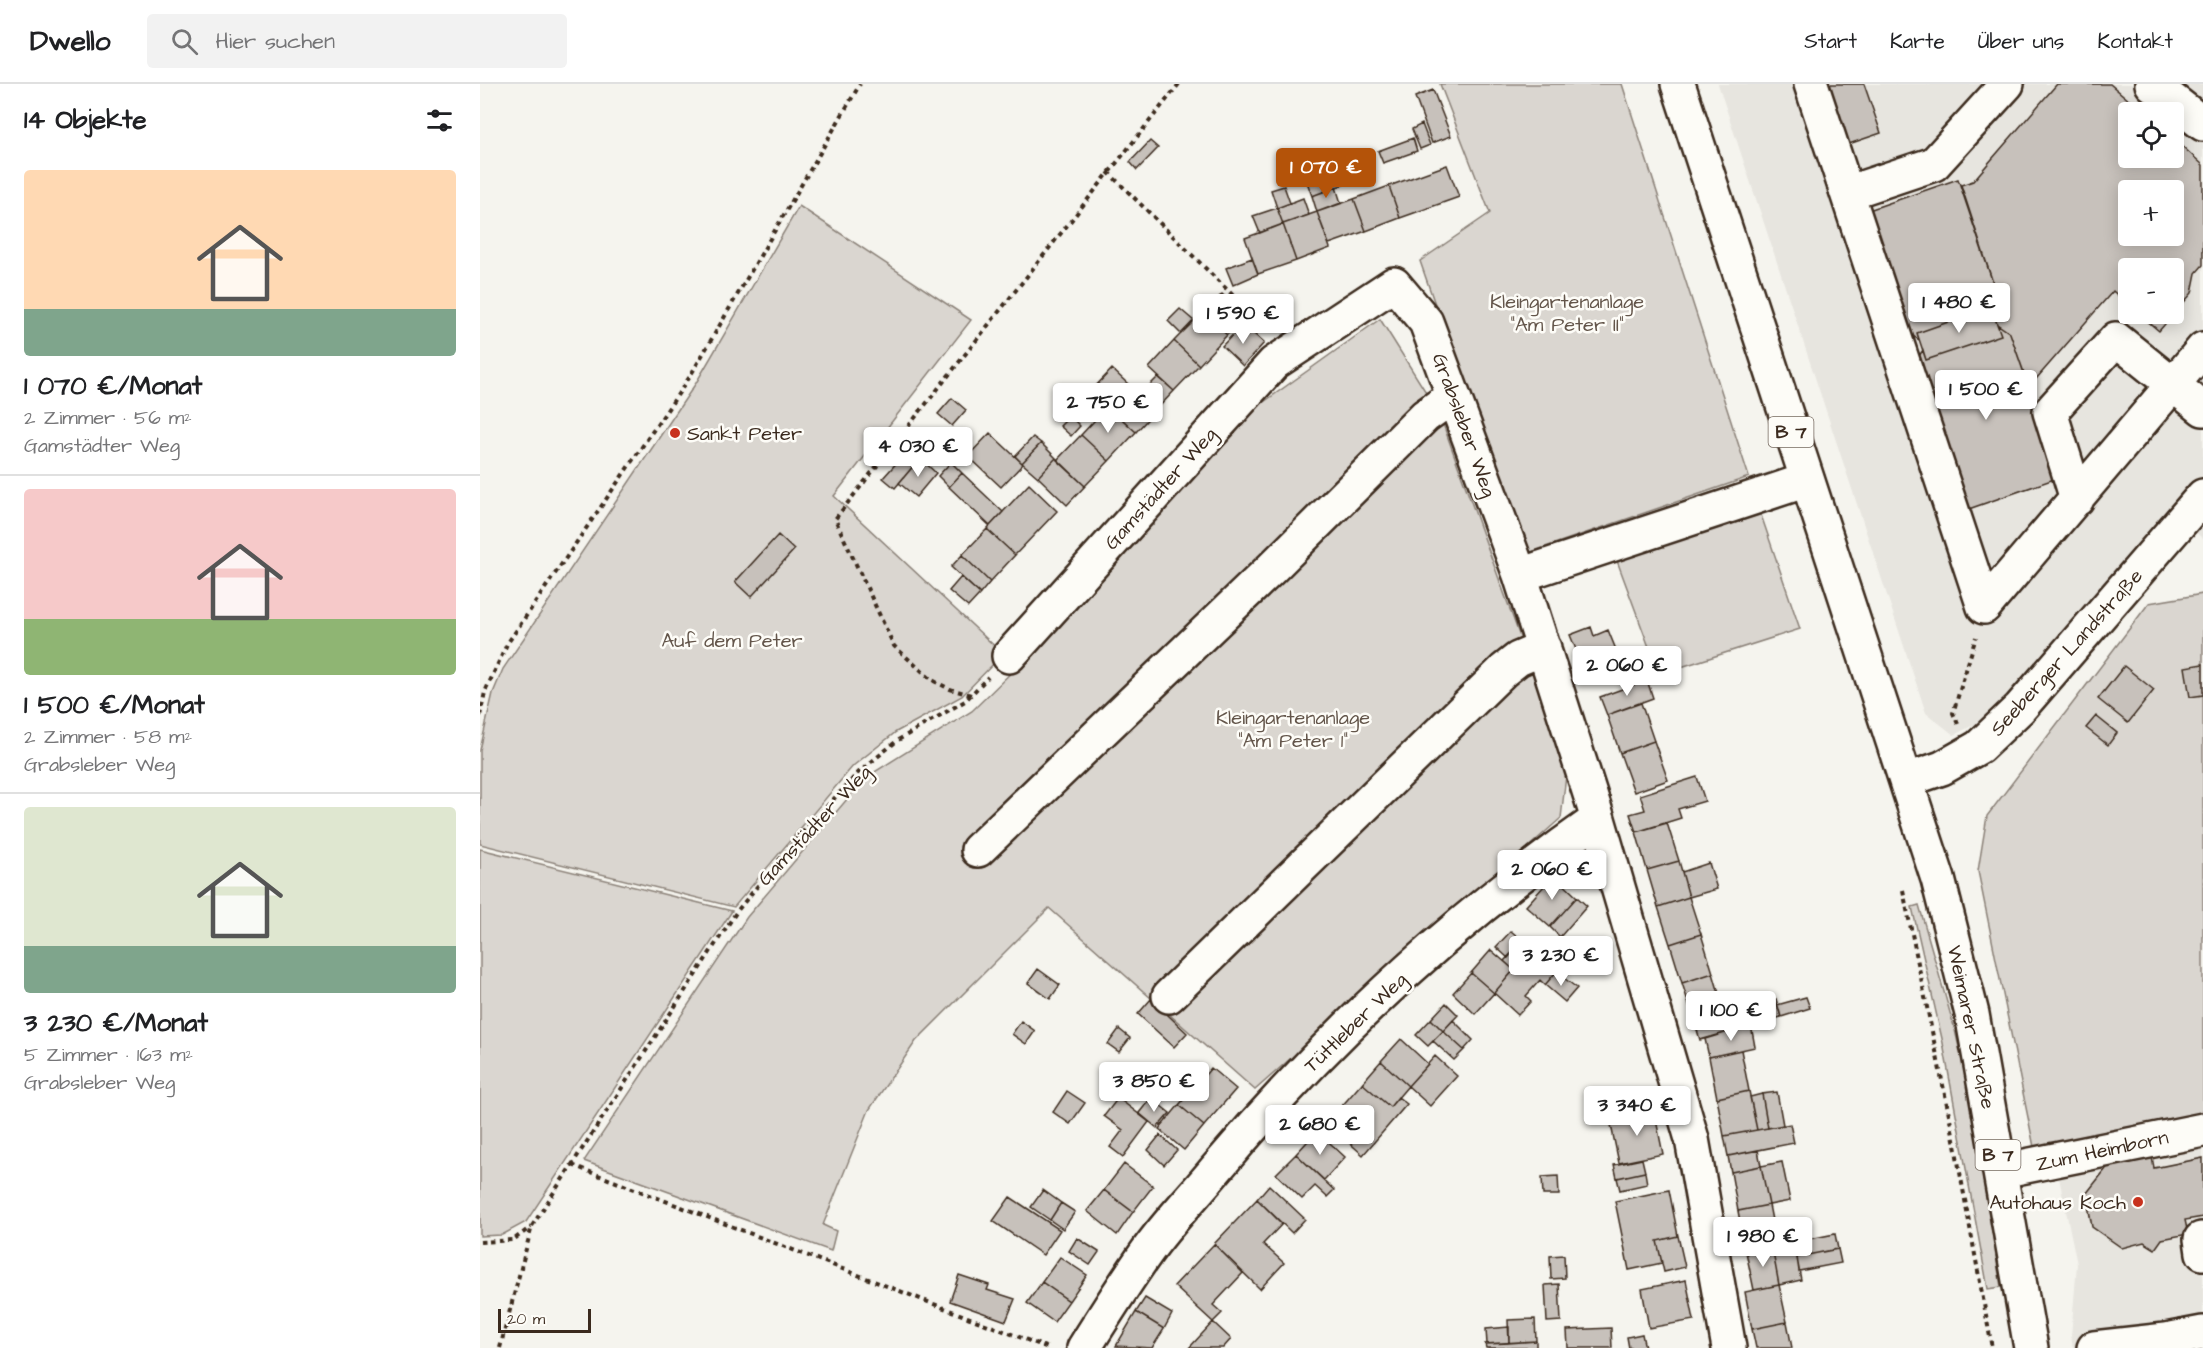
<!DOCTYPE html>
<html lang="de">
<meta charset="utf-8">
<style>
:root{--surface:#fff;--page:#f2f2f2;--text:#202124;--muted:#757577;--line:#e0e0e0;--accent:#b45309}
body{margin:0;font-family:"Architects Daughter",sans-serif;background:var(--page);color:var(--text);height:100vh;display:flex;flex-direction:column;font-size:22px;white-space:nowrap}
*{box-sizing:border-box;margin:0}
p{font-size:20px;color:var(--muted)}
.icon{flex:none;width:33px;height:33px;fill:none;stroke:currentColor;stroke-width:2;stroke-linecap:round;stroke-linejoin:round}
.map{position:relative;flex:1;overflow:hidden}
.details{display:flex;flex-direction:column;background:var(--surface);width:480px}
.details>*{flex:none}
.fabs{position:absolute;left:1638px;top:18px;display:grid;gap:12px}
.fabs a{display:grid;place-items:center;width:66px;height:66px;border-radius:6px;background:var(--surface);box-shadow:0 3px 15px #0003;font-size:30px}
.scale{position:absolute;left:18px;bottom:15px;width:93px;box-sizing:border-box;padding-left:6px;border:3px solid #3b2a1e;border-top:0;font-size:16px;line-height:21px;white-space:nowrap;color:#3b2a1e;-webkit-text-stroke:4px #fdfcf7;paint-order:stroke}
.price{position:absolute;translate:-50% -51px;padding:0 14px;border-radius:6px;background:#fff;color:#222;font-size:20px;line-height:39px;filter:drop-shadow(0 2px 3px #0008)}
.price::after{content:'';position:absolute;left:50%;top:36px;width:18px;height:14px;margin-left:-9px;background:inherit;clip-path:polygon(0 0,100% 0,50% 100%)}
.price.active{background:var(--accent);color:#fff}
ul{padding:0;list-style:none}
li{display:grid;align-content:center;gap:12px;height:318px;padding:0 24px}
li+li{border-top:2px solid var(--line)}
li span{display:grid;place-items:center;height:186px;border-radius:6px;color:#555}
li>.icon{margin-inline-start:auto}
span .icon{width:108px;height:108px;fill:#fffc;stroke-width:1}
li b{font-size:26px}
h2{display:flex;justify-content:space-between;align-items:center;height:72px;padding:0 24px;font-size:26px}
header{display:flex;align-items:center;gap:36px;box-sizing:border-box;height:84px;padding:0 30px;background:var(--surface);border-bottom:2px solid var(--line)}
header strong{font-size:28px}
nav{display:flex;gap:33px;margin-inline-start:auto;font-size:21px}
.search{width:420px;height:54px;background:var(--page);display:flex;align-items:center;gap:15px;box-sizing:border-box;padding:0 21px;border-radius:6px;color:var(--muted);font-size:22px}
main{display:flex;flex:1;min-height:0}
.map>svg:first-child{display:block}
.built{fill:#e7e5df;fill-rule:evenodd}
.green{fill:#dad6d0;stroke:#8a8077;stroke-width:1.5}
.building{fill:#c7c1bb;stroke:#3b2a1e;stroke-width:1.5;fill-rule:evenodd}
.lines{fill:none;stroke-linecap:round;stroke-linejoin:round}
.minor-casing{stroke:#3b2a1e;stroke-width:38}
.major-casing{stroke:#3b2a1e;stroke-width:38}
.path{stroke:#3b2a1e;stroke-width:4;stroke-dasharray:4.5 4.5;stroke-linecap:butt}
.minor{stroke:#fdfcf7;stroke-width:33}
.major{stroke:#fdfcf7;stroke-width:33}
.poi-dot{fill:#c8321e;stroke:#fdfcf7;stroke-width:2}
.labels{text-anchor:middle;stroke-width:5;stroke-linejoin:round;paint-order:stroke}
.shield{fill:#fdfcf7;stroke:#75695f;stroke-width:1.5}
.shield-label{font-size:18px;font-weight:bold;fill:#3b2a1e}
.park-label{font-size:20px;fill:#63554a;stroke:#fdfcf7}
.street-label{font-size:20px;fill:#3b2a1e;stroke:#fdfcf7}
.poi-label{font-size:20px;fill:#3b2a1e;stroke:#fdfcf7;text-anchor:start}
</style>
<header>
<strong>Dwello</strong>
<div class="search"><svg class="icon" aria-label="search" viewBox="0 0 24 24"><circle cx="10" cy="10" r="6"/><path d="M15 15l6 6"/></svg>Hier suchen</div>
<nav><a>Start</a><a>Karte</a><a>Über uns</a><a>Kontakt</a></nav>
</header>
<main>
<section class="details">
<h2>14 Objekte<svg class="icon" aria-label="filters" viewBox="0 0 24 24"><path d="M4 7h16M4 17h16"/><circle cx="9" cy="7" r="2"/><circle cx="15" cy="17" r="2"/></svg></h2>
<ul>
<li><span style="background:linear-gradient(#ffd9b3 75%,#7fa58c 0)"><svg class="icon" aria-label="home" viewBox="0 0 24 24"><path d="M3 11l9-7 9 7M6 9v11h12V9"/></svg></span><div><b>1 070 €/Monat</b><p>2 Zimmer · 56 m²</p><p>Gamstädter Weg</p></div></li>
<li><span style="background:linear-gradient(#f6c9c9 70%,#8fb573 0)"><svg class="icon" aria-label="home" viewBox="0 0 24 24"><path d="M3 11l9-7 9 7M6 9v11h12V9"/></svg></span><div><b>1 500 €/Monat</b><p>2 Zimmer · 58 m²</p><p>Grabsleber Weg</p></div></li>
<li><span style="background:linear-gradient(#dfe7d0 75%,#7fa58c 0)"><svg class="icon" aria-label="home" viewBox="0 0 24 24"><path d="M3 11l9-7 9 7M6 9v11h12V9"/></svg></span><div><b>3 230 €/Monat</b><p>5 Zimmer · 163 m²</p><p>Grabsleber Weg</p></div></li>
</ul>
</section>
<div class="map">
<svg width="1723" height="1264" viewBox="0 0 1723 1264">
<rect width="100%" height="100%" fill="#f5f4ee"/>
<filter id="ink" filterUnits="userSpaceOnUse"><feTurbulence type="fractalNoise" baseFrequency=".0167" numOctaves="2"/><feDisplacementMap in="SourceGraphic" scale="12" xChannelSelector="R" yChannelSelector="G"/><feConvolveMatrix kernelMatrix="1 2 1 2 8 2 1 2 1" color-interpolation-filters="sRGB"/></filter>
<g filter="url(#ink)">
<!-- built -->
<path class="built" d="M1238 0H1723V455L1689 423 1509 633 1474 651 1446 629ZM1648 28H1694V74H1648ZM1648 106H1694V152H1648ZM1648 184H1694V230H1648Z
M1723 1055V1264H1593L1591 1252 1597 1180 1577 1084Z"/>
<!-- green -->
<path class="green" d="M960 0H1142L1269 393 1042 471 940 177 1010 129Z
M319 122 491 236 354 412 523 570 482 612 416 648 373 682 254 823 0 760V666L13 609 23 585 216 299Z
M900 235 959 329 1087 683 1081 734 775 1006 569 824 436 957 389 1026 343 1141 356 1147 351 1167 104 1077 267 833 385 694 492 627 547 573 774 325Z
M1280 428 1320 545 1179 590 1136 474Z
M1723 510V1029L1554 1063 1498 787 1507 732 1669 519Z
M0 765 252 827 46 1138 22 1151 0 1152Z
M1439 821 1475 946 1488 1003 1521 1203 1508 1205 1463 959 1432 823Z"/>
<!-- building -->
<path class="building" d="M1342 0H1384L1401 49 1363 62Z
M1577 0H1630L1663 28H1648V74H1694V55L1723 81V181L1716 189 1712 209 1679 247 1659 230H1694V184H1648V221L1633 207 1549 303 1530 249 1517 240 1514 230 1518 214 1481 101 1493 97ZM1648 106H1694V152H1648Z
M953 6 971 52 952 59 935 13Z
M942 40 950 61 940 65 932 45Z
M933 54 937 67 903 79 898 67Z
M670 57 678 64 657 86 650 78Z
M857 70 868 99 832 112 822 84Z
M967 81 979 113 920 134 909 102Z
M1478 95 1518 214 1514 230 1511 223 1437 249 1439 256 1423 245 1383 128Z
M804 102 810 119 797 124 791 106Z
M909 102 920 134 886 147 874 115Z
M856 103 861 119 837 128 832 112Z
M823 114 829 131 803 140 797 124Z
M874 115 886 147 849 160 837 128Z
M797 124 803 140 780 149 773 132Z
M837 128 850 164 816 177 803 140Z
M803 140 816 177 778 190 765 154Z
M772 174 778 190 753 201 746 184Z
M742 210 765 232 747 251 724 229Z
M1511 223 1521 251 1446 276 1437 249Z
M700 225 714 237 701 250 688 237Z
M722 228 747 251 719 281 694 257Z
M763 240 784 259 763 282 742 262Z
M1517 240 1530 249 1580 393 1483 427 1433 281 1443 266 1446 276 1521 251Z
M694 257 719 281 694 307 669 284Z
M632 285 676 326 656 348 611 307Z
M678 293 694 307 676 326 660 311Z
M472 314 486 326 472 342 458 330Z
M628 322 656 348 629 377 601 351Z
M590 332 600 342 591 352 580 342Z
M510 349 543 380 521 403 488 372Z
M601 351 629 377 605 402 577 376Z
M553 353 561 359 542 379 535 372Z
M561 359 576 374 558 393 542 379Z
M429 365 440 374 415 404 403 394Z
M440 374 456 389 436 413 419 399Z
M576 374 605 402 587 421 558 393Z
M471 378 482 389 469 403 458 392Z
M482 389 523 428 510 442 469 403Z
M549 400 577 427 535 471 507 445Z
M507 445 535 471 510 498 482 471Z
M298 451 314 466 271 513 255 498Z
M482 471 510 498 500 510 471 483Z
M481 493 500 510 488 523 469 507Z
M1111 543 1114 552 1128 546 1141 578 1107 592 1090 551Z
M1723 580V611L1710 613 1705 583Z
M1644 582 1674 606 1648 639 1618 615Z
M1167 596 1173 614 1127 631 1120 613Z
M1161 619 1174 657 1140 669 1127 631Z
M1616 632 1637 649 1628 661 1606 644Z
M1174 657 1188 696 1154 708 1140 669Z
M1217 693 1225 717 1198 725 1201 734 1156 748 1150 730 1165 726 1160 711Z
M1187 739 1199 777 1167 786 1156 748Z
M1199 777 1209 813 1178 823 1167 786Z
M1229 779 1237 805 1209 813 1202 788Z
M1074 791 1097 813 1070 843 1046 822Z
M1097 813 1107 822 1080 853 1070 843Z
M1209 813 1221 850 1190 860 1178 823Z
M1031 847 1043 857 1028 874 1016 863Z
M1221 850 1233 889 1202 899 1190 860Z
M1043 857 1076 888 1065 901 1060 896 1046 912 1051 917 1038 931 1014 909 1034 886 1024 877Z
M1011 866 1034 886 1014 909 991 889Z
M558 885 580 901 570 915 548 899Z
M1076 888 1097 904 1085 918 1065 901Z
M991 889 1014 909 995 930 973 909Z
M1233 889 1245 930 1215 939 1202 899Z
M1326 913 1330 924 1301 933 1297 921Z
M671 915 707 949 694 963 658 930Z
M1296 915 1301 933 1220 956 1215 939Z
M966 919 978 931 963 947 951 935Z
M951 935 963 947 948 962 936 951Z
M973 936 993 956 984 966 963 947Z
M541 937 555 947 546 960 532 950Z
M1271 941 1275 963 1229 973 1225 955Z
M639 945 650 954 639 968 628 960Z
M963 947 984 966 974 976 953 957Z
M921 955 948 980 928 1002 901 977Z
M1261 966 1269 1007 1237 1014 1229 973Z
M955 972 977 992 950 1022 928 1002Z
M901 977 928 1002 910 1023 882 999Z
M731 984 756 1005 724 1042 699 1021Z
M882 999 910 1023 918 1013 927 1020 883 1071 847 1039Z
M587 1007 605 1019 590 1040 573 1028Z
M1269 1007 1277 1046 1244 1052 1237 1014Z
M1297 1008 1303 1041 1288 1044 1282 1010Z
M1282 1010 1288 1044 1277 1046 1270 1013Z
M638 1014 669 1038 643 1073 630 1063 643 1046 624 1032Z
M671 1014 690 1029 677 1044 659 1029Z
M699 1021 724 1042 704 1066 679 1045Z
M1174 1026 1183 1070 1139 1079 1130 1036Z
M1310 1040 1314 1059 1248 1072 1244 1052Z
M837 1047 865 1073 844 1096 816 1070Z
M680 1051 697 1066 684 1081 668 1066Z
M1278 1066 1281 1082 1251 1088 1248 1072Z
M816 1070 854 1106 847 1113 835 1102 822 1115 796 1090Z
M1672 1073 1674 1084 1723 1074V1133L1705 1136 1708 1150 1682 1155 1675 1165 1664 1158 1642 1164 1612 1143 1606 1110 1629 1081Z
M1162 1075 1165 1088 1137 1094 1134 1081Z
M1302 1078 1310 1117 1289 1121 1281 1082Z
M644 1080 673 1102 653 1128 624 1106Z
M1281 1082 1289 1121 1258 1127 1251 1088Z
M1165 1088 1167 1100 1140 1106 1137 1094Z
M1078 1092 1079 1111H1063L1062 1093Z
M789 1101 825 1135 812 1149 777 1115Z
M563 1106 581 1119 570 1136 551 1123Z
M624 1106 653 1128 637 1151 607 1127Z
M1189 1106 1198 1152 1177 1157 1182 1179 1149 1186 1135 1117Z
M530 1113 580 1146 563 1171 513 1137Z
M777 1115 802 1140 783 1160 804 1179 780 1205 734 1160Z
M581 1119 595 1128 583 1145 570 1136Z
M1289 1121 1297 1162 1266 1168 1258 1127Z
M1355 1150 1358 1165 1317 1173 1314 1158Z
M1198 1152 1205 1183 1184 1188 1177 1157Z
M597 1154 619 1168 610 1181 589 1167Z
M1314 1158 1321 1196 1299 1201 1292 1163Z
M734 1160 763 1189 733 1221 742 1229 733 1238 694 1202Z
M1292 1163 1299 1201 1274 1206 1266 1168Z
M1358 1165 1361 1179 1319 1187 1317 1173Z
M1084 1171 1085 1194 1071 1195 1070 1172Z
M580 1173 607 1191 589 1217 562 1198Z
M479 1191 509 1201 507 1206 535 1215 526 1237 470 1217Z
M1206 1196 1214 1236 1169 1244 1162 1205Z
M562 1198 589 1217 574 1238 547 1219Z
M1079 1200 1081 1237 1067 1238 1065 1201Z
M1299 1201 1307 1238 1272 1245 1265 1208Z
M665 1214 692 1230 684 1245 656 1228Z
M656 1228 684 1245 672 1264 636 1262Z
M1055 1235 1056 1257 1029 1259 1028 1236Z
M733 1238 751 1255 743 1264H709Z
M1307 1238 1312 1264H1276L1272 1245Z
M1029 1243V1259L1007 1260 1006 1245Z
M1131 1244 1132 1264H1088L1087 1246Z
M1162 1250 1165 1264H1149L1147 1253Z
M1056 1257V1264H1006L1005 1260Z"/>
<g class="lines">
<!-- minor casing -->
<g class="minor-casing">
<path id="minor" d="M1331 0 1504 523 1723 265
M1672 0 1723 40
M1367 109 1454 80 1527 0
M1597 415 1570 328 1636 255 1723 325
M1040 491 1327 396
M529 572 794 279 914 200 946 238 1040 491 1118 735 1212 1055 1249 1264
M498 766 791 485 945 332 973 312
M689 912 1024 586 1038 575 1064 564
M1521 1087 1723 1046
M1721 1155 1723 1169
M1686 1256 1723 1249
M604 1264C624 1232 644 1200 666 1169 687 1139 713 1113 736 1085 848 952 975 835 1118 735
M1614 1264 1686 1256 1688 1264"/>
</g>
<!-- major casing -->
<g class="major-casing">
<path id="major" d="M1198 0 1458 795 1492 930 1551 1264
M1427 696 1462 684 1499 663 1540 624 1723 412"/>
</g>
<!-- path -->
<path class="path" d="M628 88 787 245
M491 611 470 605 452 596 414 562 355 435 699 0
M0 632 5 608 27 560 209 294 380 0
M1478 640 1473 629 1496 553
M1423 806 1473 1050 1512 1264
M92 1081 568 1264
M0 1158 33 1156 51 1143
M20 1264 52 1142 257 827 318 753 379 688 418 656 485 617 508 593"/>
<!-- minor -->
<use href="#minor" class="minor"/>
<!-- major -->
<use href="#major" class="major"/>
</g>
</g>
<!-- markers -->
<g class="poi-dot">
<circle cx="195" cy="349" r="6"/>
<circle cx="1658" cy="1118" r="6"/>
</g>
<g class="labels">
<!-- shield labels -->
<g class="shield">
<rect x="1288.5" y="333" width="45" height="30" rx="4.5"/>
<rect x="1495.5" y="1056" width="45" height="30" rx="4.5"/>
</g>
<g class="shield-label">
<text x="1311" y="354">B 7</text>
<text x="1518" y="1077">B 7</text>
</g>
<!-- park labels -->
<g class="park-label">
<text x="1087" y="224">Kleingartenanlage<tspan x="1087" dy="23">"Am Peter II"</tspan></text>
<text x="252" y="563">Auf dem Peter</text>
<text x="813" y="640">Kleingartenanlage<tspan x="813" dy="23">"Am Peter 1"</tspan></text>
</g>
<!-- street labels -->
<g class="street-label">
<text transform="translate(985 341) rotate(70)" y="7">Grabsleber Weg</text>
<text transform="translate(680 404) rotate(-48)" y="7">Gamstädter Weg</text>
<text transform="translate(1586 568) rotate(-48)" y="7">Seeberger Landstraße</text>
<text transform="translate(334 741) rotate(-47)" y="7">Gamstädter Weg</text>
<text transform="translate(875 938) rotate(-44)" y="7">Tüttleber Weg</text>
<text transform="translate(1492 943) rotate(78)" y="7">Weimarer Straße</text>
<text transform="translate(1622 1066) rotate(-12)" y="7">Zum Heimborn</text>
</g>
<!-- poi labels -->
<g class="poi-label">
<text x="207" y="356">Sankt Peter</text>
<text x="1646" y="1125" text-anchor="end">Autohaus Koch</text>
</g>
</g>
</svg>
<div class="fabs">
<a><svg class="icon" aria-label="locate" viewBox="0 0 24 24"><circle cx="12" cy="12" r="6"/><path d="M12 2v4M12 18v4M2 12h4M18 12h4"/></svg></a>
<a>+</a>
<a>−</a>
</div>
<div class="scale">20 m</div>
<b class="price active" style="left:846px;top:115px">1 070 €</b>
<b class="price" style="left:1479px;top:250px">1 480 €</b>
<b class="price" style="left:763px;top:261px">1 590 €</b>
<b class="price" style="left:1506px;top:337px">1 500 €</b>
<b class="price" style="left:628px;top:350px">2 750 €</b>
<b class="price" style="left:438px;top:394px">4 030 €</b>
<b class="price" style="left:1147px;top:613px">2 060 €</b>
<b class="price" style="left:1072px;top:817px">2 060 €</b>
<b class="price" style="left:1081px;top:903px">3 230 €</b>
<b class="price" style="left:1251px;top:958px">1 100 €</b>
<b class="price" style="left:674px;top:1029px">3 850 €</b>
<b class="price" style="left:1157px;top:1053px">3 340 €</b>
<b class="price" style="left:840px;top:1072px">2 680 €</b>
<b class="price" style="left:1283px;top:1184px">1 980 €</b>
</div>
</main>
